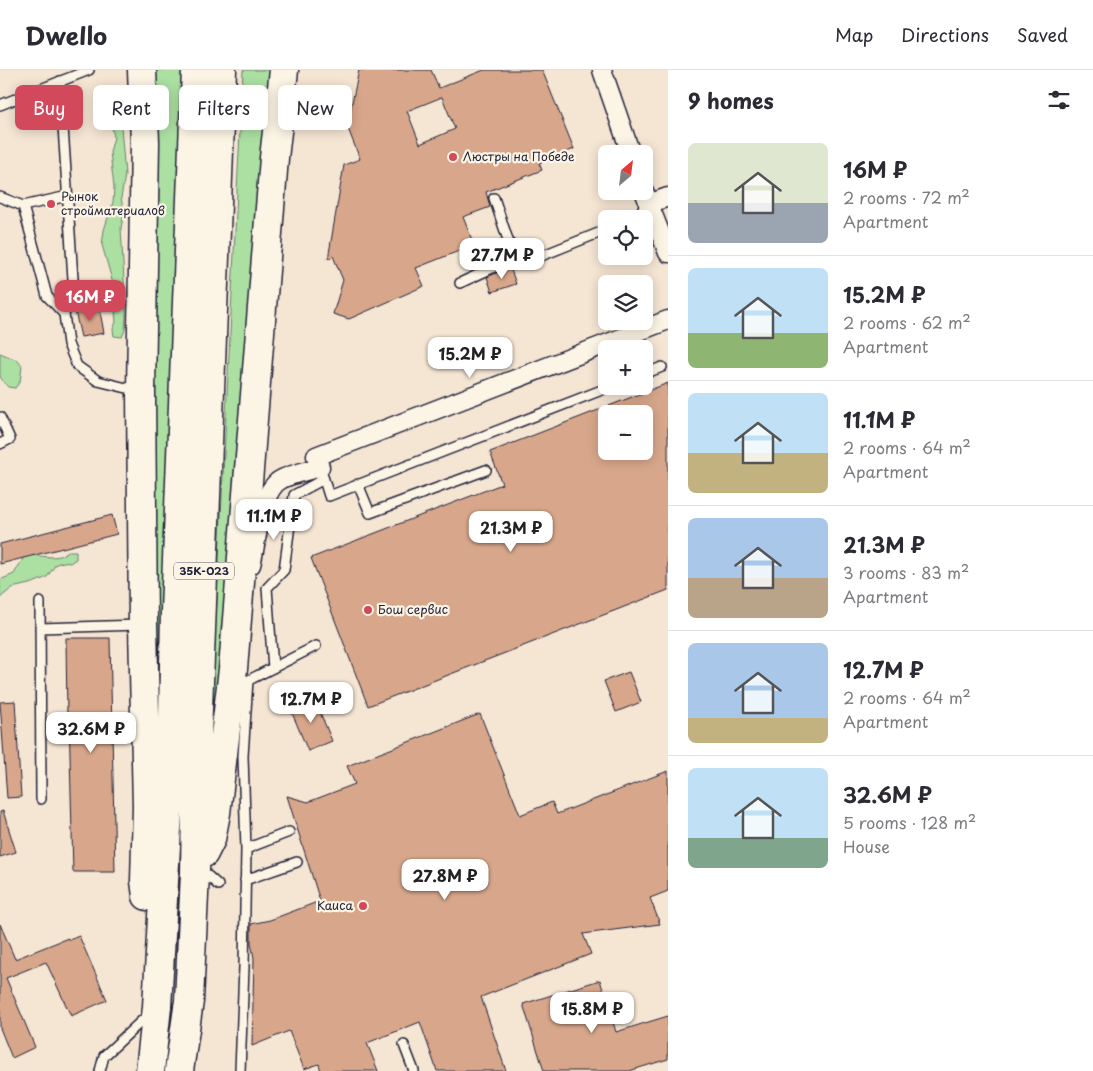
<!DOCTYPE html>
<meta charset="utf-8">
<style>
:root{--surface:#fff;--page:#f2f2f3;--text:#2b2b33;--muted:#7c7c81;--line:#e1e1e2;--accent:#d1495b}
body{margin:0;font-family:"Playpen Sans",sans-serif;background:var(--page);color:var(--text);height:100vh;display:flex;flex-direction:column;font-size:19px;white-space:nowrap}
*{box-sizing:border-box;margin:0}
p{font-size:16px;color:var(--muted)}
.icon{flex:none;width:28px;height:28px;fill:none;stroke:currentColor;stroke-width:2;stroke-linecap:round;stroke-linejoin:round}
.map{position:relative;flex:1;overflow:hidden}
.panel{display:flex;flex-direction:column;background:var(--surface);width:425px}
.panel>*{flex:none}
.guide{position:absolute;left:15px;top:15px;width:475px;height:45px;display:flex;gap:10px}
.needle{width:32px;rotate:28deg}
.tools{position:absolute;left:598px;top:75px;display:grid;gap:10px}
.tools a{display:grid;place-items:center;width:55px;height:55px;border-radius:8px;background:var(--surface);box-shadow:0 2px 12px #0003;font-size:25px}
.price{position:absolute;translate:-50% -42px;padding:0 11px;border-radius:10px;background:#fff;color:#222;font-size:16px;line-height:32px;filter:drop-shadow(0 1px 2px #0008)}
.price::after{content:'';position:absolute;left:50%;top:30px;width:15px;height:11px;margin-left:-8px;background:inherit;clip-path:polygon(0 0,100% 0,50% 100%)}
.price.selected{background:var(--accent);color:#fff}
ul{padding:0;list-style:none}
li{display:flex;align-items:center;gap:15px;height:125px;padding:0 20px}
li+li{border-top:1px solid var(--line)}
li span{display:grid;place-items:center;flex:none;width:140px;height:100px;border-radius:8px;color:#555}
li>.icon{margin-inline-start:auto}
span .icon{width:60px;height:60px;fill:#fffc;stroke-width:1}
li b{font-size:21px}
h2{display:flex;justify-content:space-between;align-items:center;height:60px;padding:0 20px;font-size:21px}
.pill{padding:0 18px;border-radius:8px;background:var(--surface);box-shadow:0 2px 12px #0003;font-size:18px;line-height:45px}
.pill.selected{background:var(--accent);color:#fff}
header{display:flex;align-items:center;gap:30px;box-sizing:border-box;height:70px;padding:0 25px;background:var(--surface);border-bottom:1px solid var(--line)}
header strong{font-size:24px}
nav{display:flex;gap:28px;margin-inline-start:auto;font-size:18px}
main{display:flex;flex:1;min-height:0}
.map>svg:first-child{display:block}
.green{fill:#ace0a2;stroke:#67816e}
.building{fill:#d8a78b;stroke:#22223b;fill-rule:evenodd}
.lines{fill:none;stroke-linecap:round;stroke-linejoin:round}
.lane-casing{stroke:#22223b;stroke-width:12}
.street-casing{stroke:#22223b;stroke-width:21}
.primary-casing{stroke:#22223b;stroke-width:31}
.lane{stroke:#fcf5e5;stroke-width:9}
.street{stroke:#fcf5e5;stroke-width:18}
.primary{stroke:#fcf5e5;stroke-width:28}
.poi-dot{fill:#d1495b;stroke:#fcf5e5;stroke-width:2}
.labels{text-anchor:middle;stroke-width:4.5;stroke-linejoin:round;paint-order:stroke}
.shield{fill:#fcf5e5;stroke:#63616e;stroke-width:1}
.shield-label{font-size:11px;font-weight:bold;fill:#22223b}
.poi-label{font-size:12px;fill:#22223b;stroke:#fcf5e5;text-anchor:start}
</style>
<header>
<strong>Dwello</strong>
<nav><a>Map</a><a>Directions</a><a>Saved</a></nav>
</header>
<main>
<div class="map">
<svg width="668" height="1001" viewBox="0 0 668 1001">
<rect width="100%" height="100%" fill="#f5e5d3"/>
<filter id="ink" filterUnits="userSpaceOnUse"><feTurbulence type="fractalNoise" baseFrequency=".02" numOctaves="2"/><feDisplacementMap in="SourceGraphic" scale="10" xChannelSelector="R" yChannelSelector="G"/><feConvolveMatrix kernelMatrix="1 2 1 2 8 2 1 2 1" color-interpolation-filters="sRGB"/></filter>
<g filter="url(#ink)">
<!-- green -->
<path class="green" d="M148 0H186L165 629H157Z
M243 0H276L220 631 212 630Z
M115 21 119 22 121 27V57L125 105 121 128 124 143 121 158 126 245 125 260 122 267 114 266 113 259 116 252 114 231V217L102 175 104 160 113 132 114 118 110 82 114 67 111 53 115 39 112 24Z
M0 283 17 290 22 296 20 312 15 318 8 317 0 307Z
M68 481H76V489L70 493 63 492 56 494 47 507 33 513 12 518 0 528V510L14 504 25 485C40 484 57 492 68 481Z"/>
<!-- building -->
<path class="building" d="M359 0H431L439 18 484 0H542L574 79 539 93 542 100 486 122 490 137 463 147 474 175 416 198 424 216 349 249 333 244 343 210 333 186 328 189 344 95 360 89 347 56ZM442 27 455 59 420 74 407 41Z
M510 197 516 214 492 222 487 207Z
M99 236 104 263 81 267 75 241Z
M668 313V520L368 636 311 488 502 414 490 382ZM606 344H644V381H606Z
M112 445 117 464 0 494V474Z
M66 568H110L115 802H73L69 646H67Z
M629 602 641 632 616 642 604 611Z
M314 628 332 671 308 681 290 638Z
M15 631 21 727 7 728 0 632Z
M480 644 520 745 552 732 557 744 668 701V821L650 828 660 854 583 864 591 884 481 927 506 1001H437L420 952 367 973 378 1001H321L319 994 304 999 289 961 252 976 254 888 251 873V854L270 850 320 831 287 726 308 732 355 714 347 696Z
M3 741 16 782 0 787V742Z
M0 854 15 889 68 868 69 870 79 866 107 930 71 946 46 892 6 908 35 977 12 988 0 958Z
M600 910 616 962 668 946V989L629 1001H544L523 934Z"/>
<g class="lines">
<!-- lane casing -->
<g class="lane-casing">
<path id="lane" d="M60 11 74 224 64 244 68 274 77 296 98 311 139 321
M0 35 89 0
M0 127 23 136 47 226 64 244
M494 128 514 188
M23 136 68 126
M634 149 648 134
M460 213 514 188 541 186 606 160
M644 304 662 297
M0 347 10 369 0 374
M320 397 329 426 612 316
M358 414 370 443 486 400
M40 532 41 729
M40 558 140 555
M273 598 267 518 284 500 294 425 324 409
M243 613 316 576
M246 779 289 762
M199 804 208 806 218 815
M245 810 297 792
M404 975 414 1001
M100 1001 104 986 149 944
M240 1001 244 897 246 779 243 686 248 610"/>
</g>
<!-- street casing -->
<g class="street-casing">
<path id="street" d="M602 0 631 84
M644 121 668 183
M648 134 668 127
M251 495C257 473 260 419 282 409 294 403 308 401 320 397L316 386 668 250"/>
</g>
<!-- primary casing -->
<g class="primary-casing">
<path id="primary" d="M142 0 145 72 141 322 143 555 147 737 145 811 147 826
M204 783 211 769 216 743 233 599 274 88 284 0
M150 1001 157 937 173 650 175 541 196 0
M179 1001 189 931 195 803 197 666 222 0"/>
</g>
<!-- lane -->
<use href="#lane" class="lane"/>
<!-- street -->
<use href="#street" class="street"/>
<!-- primary -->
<use href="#primary" class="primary"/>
</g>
</g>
<!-- markers -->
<g class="poi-dot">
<circle cx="453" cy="87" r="5"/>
<circle cx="51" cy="134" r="5"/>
<circle cx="368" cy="540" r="5"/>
<circle cx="363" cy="836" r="5"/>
</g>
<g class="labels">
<!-- shield labels -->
<rect class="shield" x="174" y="492.5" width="60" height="17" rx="4"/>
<g class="shield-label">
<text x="204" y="505">35К-023</text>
</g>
<!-- poi labels -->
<g class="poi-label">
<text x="463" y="91">Люстры на Победе</text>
<text x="61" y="131">Рынок<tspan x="61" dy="14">стройматериалов</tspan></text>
<text x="378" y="544">Бош сервис</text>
<text x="353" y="840" text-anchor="end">Каиса</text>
</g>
</g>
</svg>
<div class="tools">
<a><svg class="needle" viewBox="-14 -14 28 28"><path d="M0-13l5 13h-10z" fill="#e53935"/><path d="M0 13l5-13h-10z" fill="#7c7c81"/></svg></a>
<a><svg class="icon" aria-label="locate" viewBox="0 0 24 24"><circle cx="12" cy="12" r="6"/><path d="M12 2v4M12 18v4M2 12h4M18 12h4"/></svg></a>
<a><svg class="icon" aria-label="layers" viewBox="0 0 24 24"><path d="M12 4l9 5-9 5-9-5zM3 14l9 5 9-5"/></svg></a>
<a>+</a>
<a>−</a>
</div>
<b class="price" style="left:502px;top:210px">27.7M ₽</b>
<b class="price selected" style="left:90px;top:252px">16M ₽</b>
<b class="price" style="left:470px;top:309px">15.2M ₽</b>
<b class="price" style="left:274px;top:471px">11.1M ₽</b>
<b class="price" style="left:511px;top:483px">21.3M ₽</b>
<b class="price" style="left:311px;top:654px">12.7M ₽</b>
<b class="price" style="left:91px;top:684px">32.6M ₽</b>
<b class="price" style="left:445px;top:831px">27.8M ₽</b>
<b class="price" style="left:592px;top:964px">15.8M ₽</b>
<div class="guide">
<a class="pill selected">Buy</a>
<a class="pill">Rent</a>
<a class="pill">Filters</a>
<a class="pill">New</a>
</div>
</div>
<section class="panel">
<h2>9 homes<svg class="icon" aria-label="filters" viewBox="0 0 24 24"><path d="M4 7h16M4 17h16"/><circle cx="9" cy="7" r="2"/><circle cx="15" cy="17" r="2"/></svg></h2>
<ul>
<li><span style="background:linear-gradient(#dfe7d0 60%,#9aa5b1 0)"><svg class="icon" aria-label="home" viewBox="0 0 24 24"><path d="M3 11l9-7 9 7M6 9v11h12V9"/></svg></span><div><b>16M ₽</b><p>2 rooms · 72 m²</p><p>Apartment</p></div></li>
<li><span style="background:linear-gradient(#bfe0f5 65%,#8fb573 0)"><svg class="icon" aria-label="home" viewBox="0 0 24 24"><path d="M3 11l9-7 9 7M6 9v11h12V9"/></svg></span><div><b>15.2M ₽</b><p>2 rooms · 62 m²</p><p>Apartment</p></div></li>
<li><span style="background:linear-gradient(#bfe0f5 60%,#c2b280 0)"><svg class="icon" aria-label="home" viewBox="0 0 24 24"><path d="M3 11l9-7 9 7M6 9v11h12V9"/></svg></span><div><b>11.1M ₽</b><p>2 rooms · 64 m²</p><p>Apartment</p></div></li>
<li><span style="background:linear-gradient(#a9c7e8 60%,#b9a48a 0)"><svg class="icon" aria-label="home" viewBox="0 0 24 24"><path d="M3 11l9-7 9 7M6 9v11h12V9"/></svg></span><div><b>21.3M ₽</b><p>3 rooms · 83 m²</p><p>Apartment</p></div></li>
<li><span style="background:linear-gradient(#a9c7e8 75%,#c2b280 0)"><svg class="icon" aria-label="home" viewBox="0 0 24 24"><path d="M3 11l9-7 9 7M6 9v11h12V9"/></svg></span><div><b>12.7M ₽</b><p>2 rooms · 64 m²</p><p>Apartment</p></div></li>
<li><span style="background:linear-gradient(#bfe0f5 70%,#7fa58c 0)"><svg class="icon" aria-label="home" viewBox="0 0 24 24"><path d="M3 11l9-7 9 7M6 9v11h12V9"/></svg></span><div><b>32.6M ₽</b><p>5 rooms · 128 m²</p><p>House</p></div></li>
</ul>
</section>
</main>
